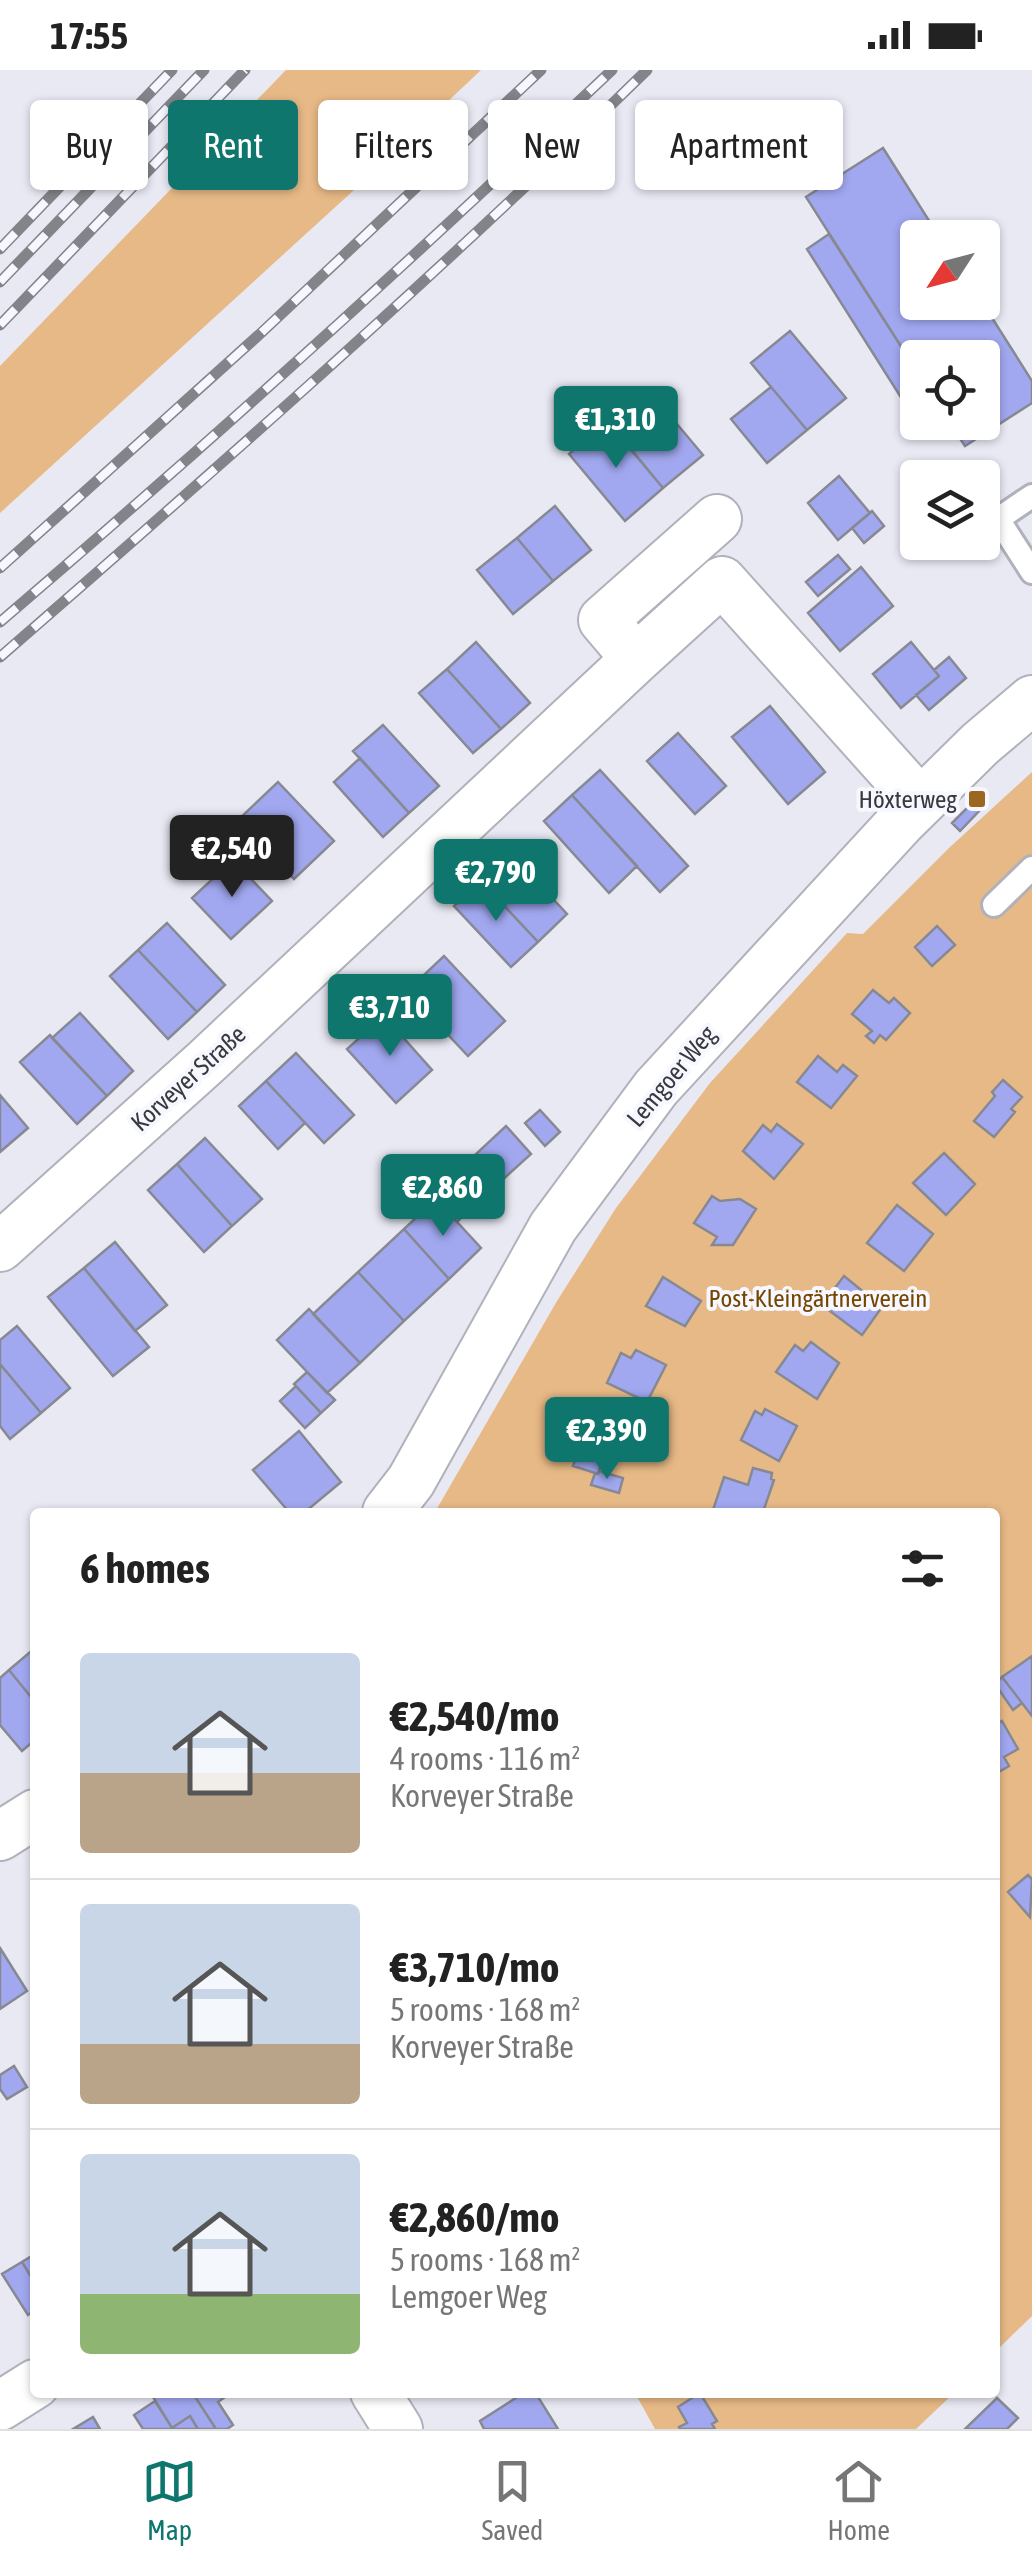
<!DOCTYPE html>
<meta charset="utf-8">
<style>
:root{--surface:#fff;--page:#f2f2f2;--text:#222;--muted:#767676;--line:#e0e0e0;--accent:#0f766e}
body{margin:0;font-family:"Asap Condensed",sans-serif;background:var(--page);color:var(--text);height:100vh;display:flex;flex-direction:column;font-size:38px;white-space:nowrap}
*{box-sizing:border-box;margin:0}
p{font-size:32px;color:var(--muted)}
.icon{flex:none;width:55px;height:55px;fill:none;stroke:currentColor;stroke-width:2;stroke-linecap:round;stroke-linejoin:round}
.map{position:relative;flex:1;overflow:hidden}
.details{position:absolute;left:30px;top:1438px;width:970px;height:890px;display:flex;flex-direction:column;background:var(--surface);border-radius:10px;box-shadow:0 2px 8px #0004}
.details>*{flex:none}
.hud{position:absolute;left:30px;top:30px;width:972px;height:90px;display:flex;gap:20px}
.needle{width:65px;rotate:234deg}
.fabs{position:absolute;left:900px;top:150px;display:grid;gap:20px}
.fabs a{display:grid;place-items:center;width:100px;height:100px;border-radius:10px;background:var(--surface);box-shadow:0 2px 8px #0004;font-size:50px}
.price{position:absolute;translate:-50% -85px;padding:0 22px;border-radius:10px;background:var(--accent);color:#fff;font-size:32px;line-height:65px;filter:drop-shadow(0 2px 5px #0008)}
.price::after{content:'';position:absolute;left:50%;top:60px;width:30px;height:22px;margin-left:-15px;background:inherit;clip-path:polygon(0 0,100% 0,50% 100%)}
.price.on{background:#222;color:#fff}
ul{padding:0;list-style:none}
li{display:flex;align-items:center;gap:30px;height:250px;padding:0 50px}
li+li{border-top:2px solid var(--line)}
li span{display:grid;place-items:center;flex:none;width:280px;height:200px;border-radius:10px;color:#555}
li>.icon{margin-inline-start:auto}
span .icon{width:120px;height:120px;fill:#fffc;stroke-width:1}
li b{font-size:42px}
h2{display:flex;justify-content:space-between;align-items:center;height:120px;padding:0 50px;font-size:42px}
.tag{padding:0 35px;border-radius:10px;background:var(--surface);box-shadow:0 2px 8px #0004;font-size:35px;line-height:90px}
.tag.on{background:var(--accent);color:#fff}
.status{display:flex;justify-content:space-between;align-items:center;height:70px;padding:0 50px;background:var(--surface);direction:ltr}
.status svg{height:28px;fill:currentColor}
.tabs{display:flex;justify-content:space-around;align-items:center;height:140px;border-top:2px solid var(--line);background:var(--surface);font-size:28px;color:var(--muted)}
.tabs a{display:grid;justify-items:center;gap:5px}
.tabs .on{color:var(--accent)}
.map>svg:first-child{display:block}
.green{fill:#e7b986}
.building{fill:#a1a8f0;stroke:#878992;stroke-width:2.5}
.lines{fill:none;stroke-linecap:round;stroke-linejoin:round}
.lane-casing{stroke:#b0b2bb;stroke-width:28}
.street-casing{stroke:#b0b2bb;stroke-width:52}
.lane{stroke:#fff;stroke-width:22}
.street{stroke:#fff;stroke-width:48}
.rail-casing{stroke:#83848a;stroke-width:11}
.rail{stroke:#f6f7ff;stroke-width:8;stroke-dasharray:22;stroke-linecap:butt}
.poi-dot{fill:#9c661f;stroke:#f6f7ff;stroke-width:4}
.labels{text-anchor:middle;stroke-width:8;stroke-linejoin:round;paint-order:stroke}
.poi-label{font-size:25px;fill:#38393c;stroke:#f6f7ff;text-anchor:end}
.street-label{font-size:25px;fill:#38393c;stroke:#f6f7ff}
.park-label{font-size:25px;fill:#744600;stroke:#f6f7ff}
</style>
<div class="status"><b>17:55</b><svg viewBox="0 0 49 12"><path d="M0 12V9h3v3zM5 12V6h3v6zM10 12V3h3v9zM15 12V0h3v12zM26 1h20v11H26zM47 4h2v5h-2z"/></svg></div>
<div class="map">
<svg width="1032" height="2359" viewBox="0 0 1032 2359">
<rect width="100%" height="100%" fill="#e8e9f3"/>
<!-- green -->
<path class="green" d="M286 0H481L354 120 0 443V296Z
M1032 702V2246L995 2282V1442H435L557 1231 616 1138 710 1013 847 863 863 864 949 778Z
M635 2323H954L916 2359H655Z"/>
<!-- building -->
<path class="building" d="M883 78 940 168H918V232H982L1032 311V333L965 376 949 352H982V288H918V303L806 127Z
M829 164 918 303V345L914 348 807 179Z
M790 261 846 328 807 360 751 293Z
M771 317 807 360 767 393 731 349Z
M666 341 703 385 663 418 626 374Z
M608 351 663 418 625 451 569 384Z
M839 406 870 443 838 470 808 433Z
M555 436 591 480 553 511 517 468Z
M872 441 884 456 864 473 852 458Z
M517 468 553 511 513 544 477 500Z
M838 485 850 499 818 526 806 512Z
M861 497 893 536 840 581 808 543Z
M476 572 530 633 501 659 447 599Z
M911 572 939 606 901 638 873 604Z
M949 587 966 608 929 640 916 625 939 606 934 600Z
M447 599 501 659 473 683 419 623Z
M770 636 825 702 788 734 732 667Z
M383 655 439 716 409 743 353 681Z
M678 663 726 716 695 744 647 691Z
M360 688 409 743 383 767 334 712Z
M600 700 688 796 660 822 572 725Z
M278 712 334 771 294 809 238 750Z
M572 725 637 796 609 823 544 751Z
M971 734 979 741 960 761 952 753Z
M510 783 567 844 538 872 481 811Z
M233 790 272 831 231 869 192 828Z
M481 811 538 872 511 897 454 836Z
M167 853 225 915 197 942 138 880Z
M937 856 955 875 932 896 915 877Z
M138 880 197 942 168 969 110 906Z
M444 886 505 951 468 986 407 921Z
M873 920 889 933 894 928 910 943 886 970 880 965 874 973 866 966 872 961 852 944Z
M80 943 133 1001 107 1026 52 968Z
M384 946 432 1000 396 1033 347 979Z
M50 965 107 1026 77 1054 20 992Z
M296 983 354 1045 324 1073 266 1011Z
M818 986 837 1002 843 995 857 1006 831 1038 797 1012Z
M1003 1010 1022 1027 1011 1039 1015 1042 994 1067 974 1051 995 1026 992 1022Z
M266 1011 305 1053 278 1079 239 1036Z
M0 1025 28 1058 0 1082Z
M540 1040 560 1062 545 1076 525 1053Z
M777 1054 803 1074 774 1109 743 1081 763 1055 771 1062Z
M506 1056 531 1084 469 1140 445 1113Z
M205 1068 262 1129 232 1156 177 1094Z
M944 1083 975 1114 946 1145 913 1113Z
M177 1094 232 1156 204 1182 148 1120Z
M445 1113 469 1140 457 1152 436 1129 434 1131 430 1127Z
M712 1126 720 1131 740 1129 756 1139 733 1175H712L717 1167 694 1153Z
M436 1129 481 1178 449 1209 404 1159Z
M897 1135 933 1164 904 1201 867 1173Z
M404 1159 449 1209 404 1251 358 1202Z
M115 1172 167 1235 135 1261 84 1198Z
M84 1198 149 1277 113 1306 48 1227Z
M358 1202 404 1251 360 1293 313 1244Z
M844 1206 882 1237 862 1265 822 1235Z
M663 1207 701 1231 685 1256 646 1236Z
M309 1239 360 1293 327 1323 277 1270Z
M17 1256 70 1318 41 1343 0 1294V1270Z
M811 1272 839 1293 817 1329 776 1302 795 1275 803 1281Z
M636 1280 666 1295 647 1332 607 1313 621 1283 631 1288Z
M0 1294 41 1343 10 1369 0 1356Z
M307 1302 335 1330 321 1343 294 1314Z
M296 1316 321 1343 305 1358 280 1331Z
M765 1339 797 1356 779 1391 741 1370 755 1341 762 1345Z
M299 1361 341 1412 305 1442H289L253 1400Z
M584 1365 608 1373 598 1404 573 1396Z
M753 1398 772 1403 771 1409 774 1410 763 1442H722L713 1440 724 1407 748 1415Z
M599 1401 623 1408 619 1423 591 1415 595 1403 598 1404Z
M35 1578V1632L9 1600Z
M1032 1586V1646L1002 1607Z
M9 1600 35 1632V1670L22 1681 0 1655V1608Z
M1002 1607 1022 1633 1013 1640 995 1614Z
M1002 1651 1018 1679 1004 1687 1009 1696 995 1704V1655Z
M1028 1805 1032 1809 1030 1847 1008 1822Z
M0 1878 27 1921 0 1939Z
M14 1996 27 2017 7 2029 0 2019V2005Z
M35 2184V2213L22 2192Z
M22 2192 35 2213V2240L28 2245 2 2204Z
M150 2322H192L216 2359H198L190 2346 172 2358Z
M192 2322H232L218 2332 233 2355 227 2359H216Z
M525 2322H535L558 2359H484L480 2351Z
M700 2323 717 2351 712 2354 715 2359H680L679 2357 687 2353 678 2337Z
M997 2328 1018 2348 1007 2359H965Z
M155 2331 172 2358 173 2359H143L134 2345Z
M190 2346 198 2359H173L172 2358Z
M93 2347 100 2359H73Z"/>
<g class="lines">
<!-- lane casing -->
<g class="lane-casing">
<path id="lane" d="M1032 426 998 449 1032 502
M994 835 1032 798"/>
</g>
<!-- street casing -->
<g class="street-casing">
<path id="street" d="M636 589 603 550 717 449
M0 1177 206 992 636 589 722 511 920 732
M387 1442 411 1411 553 1157 656 1018 901 752 980 674 1032 630
M0 1766 35 1744
M375 2322 398 2359
M0 2336 35 2314"/>
</g>
<!-- lane -->
<use href="#lane" class="lane"/>
<!-- street -->
<use href="#street" class="street"/>
<!-- rail casing -->
<g class="rail-casing">
<path id="rail" d="M0 179 172 0
M0 212 204 0
M0 255 245 0
M0 498 261 263 541 0
M0 552C209 373 413 189 612 0
M0 587C220 396 439 203 647 0"/>
</g>
<!-- rail -->
<use href="#rail" class="rail"/>
</g>
<!-- markers -->
<rect class="poi-dot" x="967" y="719" width="20" height="20" rx="5"/>
<g class="labels">
<!-- poi labels -->
<g class="poi-label">
<text x="957" y="738">Höxterweg</text>
</g>
<!-- street labels -->
<g class="street-label">
<text transform="translate(671 1006) rotate(-50)" y="9">Lemgoer Weg</text>
<text transform="translate(188 1008) rotate(-42)" y="9">Korveyer Straße</text>
</g>
<!-- park labels -->
<g class="park-label">
<text x="818" y="1237">Post-Kleingärtnerverein</text>
</g>
</g>
</svg>
<div class="fabs">
<a><svg class="needle" viewBox="-14 -14 28 28"><path d="M0-13l5 13h-10z" fill="#e53935"/><path d="M0 13l5-13h-10z" fill="#767676"/></svg></a>
<a><svg class="icon" aria-label="locate" viewBox="0 0 24 24"><circle cx="12" cy="12" r="6"/><path d="M12 2v4M12 18v4M2 12h4M18 12h4"/></svg></a>
<a><svg class="icon" aria-label="layers" viewBox="0 0 24 24"><path d="M12 4l9 5-9 5-9-5zM3 14l9 5 9-5"/></svg></a>
</div>
<b class="price" style="left:616px;top:401px">€1,310</b>
<b class="price on" style="left:232px;top:830px">€2,540</b>
<b class="price" style="left:496px;top:854px">€2,790</b>
<b class="price" style="left:390px;top:989px">€3,710</b>
<b class="price" style="left:443px;top:1169px">€2,860</b>
<b class="price" style="left:607px;top:1412px">€2,390</b>
<div class="hud">
<a class="tag">Buy</a>
<a class="tag on">Rent</a>
<a class="tag">Filters</a>
<a class="tag">New</a>
<a class="tag">Apartment</a>
</div>
<section class="details">
<h2>6 homes<svg class="icon" aria-label="filters" viewBox="0 0 24 24"><path d="M4 7h16M4 17h16"/><circle cx="9" cy="7" r="2"/><circle cx="15" cy="17" r="2"/></svg></h2>
<ul>
<li><span style="background:linear-gradient(#c9d6e8 60%,#b9a48a 0)"><svg class="icon" aria-label="home" viewBox="0 0 24 24"><path d="M3 11l9-7 9 7M6 9v11h12V9"/></svg></span><div><b>€2,540/mo</b><p>4 rooms · 116 m²</p><p>Korveyer Straße</p></div></li>
<li><span style="background:linear-gradient(#c9d6e8 70%,#b9a48a 0)"><svg class="icon" aria-label="home" viewBox="0 0 24 24"><path d="M3 11l9-7 9 7M6 9v11h12V9"/></svg></span><div><b>€3,710/mo</b><p>5 rooms · 168 m²</p><p>Korveyer Straße</p></div></li>
<li><span style="background:linear-gradient(#c9d6e8 70%,#8fb573 0)"><svg class="icon" aria-label="home" viewBox="0 0 24 24"><path d="M3 11l9-7 9 7M6 9v11h12V9"/></svg></span><div><b>€2,860/mo</b><p>5 rooms · 168 m²</p><p>Lemgoer Weg</p></div></li>
</ul>
</section>
</div>
<nav class="tabs">
<a class="on"><svg class="icon" aria-label="map" viewBox="0 0 24 24"><path d="M3 6l6-2 6 2 6-2v14l-6 2-6-2-6 2zM9 4v14M15 6v14"/></svg>Map</a>
<a><svg class="icon" aria-label="saved" viewBox="0 0 24 24"><path d="M7 4h10v16l-5-4-5 4z"/></svg>Saved</a>
<a><svg class="icon" aria-label="home" viewBox="0 0 24 24"><path d="M3 11l9-7 9 7M6 9v11h12V9"/></svg>Home</a>
</nav>
